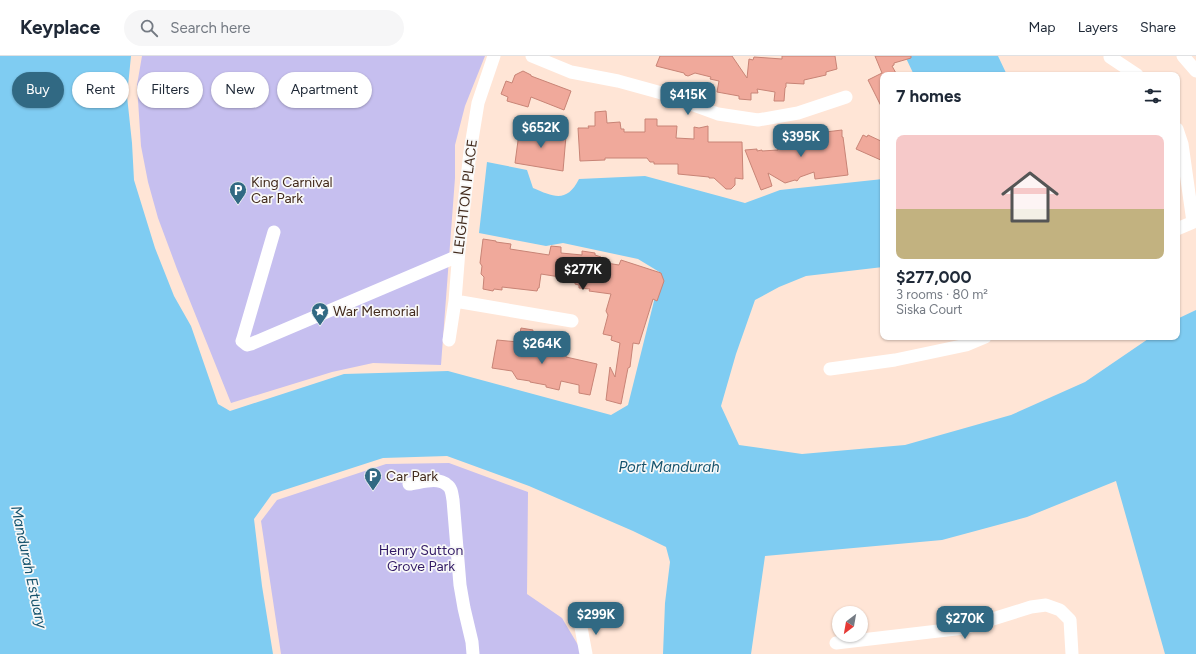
<!DOCTYPE html>
<meta charset="utf-8">
<style>
:root{--surface:#fff;--page:#f6f6f7;--text:#1f2937;--muted:#747a83;--line:#e0e1e3;--accent:#316983}
body{margin:0;font-family:Figtree,sans-serif;background:var(--page);color:var(--text);height:100vh;display:flex;flex-direction:column;font-size:15px;white-space:nowrap}
*{box-sizing:border-box;margin:0}
p{font-size:13px;color:var(--muted)}
.icon{flex:none;width:22px;height:22px;fill:none;stroke:currentColor;stroke-width:2;stroke-linecap:round;stroke-linejoin:round}
.map{position:relative;flex:1;overflow:hidden}
.details{position:absolute;left:880px;top:16px;width:300px;height:268px;display:flex;flex-direction:column;background:var(--surface);border-radius:8px;box-shadow:0 1px 3px #0004}
.details>*{flex:none}
.top-card{position:absolute;left:12px;top:16px;width:380px;height:36px;display:flex;gap:8px}
.needle{width:26px;rotate:211deg}
.buttons{position:absolute;left:832px;top:550px;display:grid;gap:8px}
.buttons a{display:grid;place-items:center;width:36px;height:36px;border-radius:50%;background:var(--surface);box-shadow:0 1px 3px #0004;font-size:20px}
.price{position:absolute;translate:-50% -34px;padding:0 9px;border-radius:8px;background:var(--accent);color:#fff;font-size:13px;line-height:26px;filter:drop-shadow(0 1px 2px #0008)}
.price::after{content:'';position:absolute;left:50%;top:24px;width:12px;height:9px;margin-left:-6px;background:inherit;clip-path:polygon(0 0,100% 0,50% 100%)}
.price.active{background:#222;color:#fff}
ul{padding:0;list-style:none}
li{display:grid;align-content:center;gap:8px;height:212px;padding:0 16px}
li+li{border-top:1px solid var(--line)}
li span{display:grid;place-items:center;height:124px;border-radius:8px;color:#555}
li>.icon{margin-inline-start:auto}
span .icon{width:72px;height:72px;fill:#fffc;stroke-width:1}
li b{font-size:17px}
h2{display:flex;justify-content:space-between;align-items:center;height:48px;padding:0 16px;font-size:17px}
.chip{padding:0 14px;border-radius:18px;background:var(--surface);box-shadow:0 1px 3px #0004;font-size:14px;line-height:36px}
.chip.active{background:var(--accent);color:#fff}
header{display:flex;align-items:center;gap:24px;box-sizing:border-box;height:56px;padding:0 20px;background:var(--surface);border-bottom:1px solid var(--line)}
header strong{font-size:19px}
nav{display:flex;gap:22px;margin-inline-start:auto;font-size:14px}
.search{width:280px;height:36px;background:var(--page);display:flex;align-items:center;gap:10px;box-sizing:border-box;padding:0 14px;border-radius:22px;color:var(--muted);font-size:15px}
.map>svg:first-child{display:block}
.green{fill:#c6bfef}
.water{fill:#7fccf2}
.building{fill:#f0a99b;stroke:#c88476}
.lines{fill:none;stroke-linecap:round;stroke-linejoin:round}
.minor{stroke:#fff;stroke-width:13}
.labels{text-anchor:middle;stroke-width:3.5;stroke-linejoin:round;paint-order:stroke}
.poi-label{font-size:14px;fill:#422a1c;stroke:#f8f8f8;text-anchor:start}
.street-label{font-size:14px;fill:#422a1c;stroke:#f8f8f8}
.park-label{font-size:14px;fill:#321a65;stroke:#f8f8f8}
.water-label{font-size:15px;font-style:italic;fill:#17546e;stroke:#f8f8f8}
</style>
<header>
<strong>Keyplace</strong>
<div class="search"><svg class="icon" aria-label="search" viewBox="0 0 24 24"><circle cx="10" cy="10" r="6"/><path d="M15 15l6 6"/></svg>Search here</div>
<nav><a>Map</a><a>Layers</a><a>Share</a></nav>
</header>
<div class="map">
<svg width="1196" height="598" viewBox="0 0 1196 598">
<rect width="100%" height="100%" fill="#ffe5d6"/>
<!-- green -->
<path class="green" d="M142 0H485L465 50 455 89V122L441 309 373 307 332 316 231 347 177 213 158 162 148 126 141 90 137 29Z
M449 407 528 436 527 538 562 562 581 594V598H281L261 465 277 444 386 408Z"/>
<!-- water -->
<path class="water" d="M0 0H131L127 40 132 87 134 124 155 192 174 240 191 270 218 348 230 355 344 318 448 315 611 359 628 349 661 217 638 203 563 187 546 190 479 177 487 106 527 114 533 132C554 141 567 147 579 123L645 120 745 147 780 134 883 123V211L806 220 779 231 755 244 736 298 721 350 739 389 802 398 905 389 1011 359 1085 326 1151 281H1177V263L1196 254V598H1165L1116 425 1027 461 942 484 765 500 751 598H663L665 547 670 506 666 491 633 475 529 430 447 400 383 402 272 438 254 463 262 530 273 598H0Z
M905 0H998L1007 19H914Z"/>
<!-- building -->
<path class="building" d="M660 0H732L747 22 749 3 753 4 754 1 782 3V0H835L837 13 826 16V19L804 24V28L786 27V31L785 32 784 45H774L775 36 757 33 758 37H751V44L739 43V40L717 36 719 25 710 23 711 21 695 17 688 20 685 19 684 17 656 10Z
M875 0H911V2L894 7V9L892 10 897 19H883V54L868 24 882 17Z
M523 15 531 19V20L571 35 564 54 531 41 528 51 507 45 508 41 501 38 506 25 512 27 515 19Z
M606 55 607 67 620 66 621 73H624V76H645V63H657V70H677L676 82 694 83V71L699 72 708 70V86H742L743 123 735 122V129L731 133H726L714 122H709V121L678 118V108H654V106H650L647 102H605V104L580 105 578 72H589L588 70H595V56Z
M520 70 566 80 563 115 515 107Z
M842 74V81H843L848 119 815 123 814 116 800 121 797 125 795 124 785 127 768 117 772 130 761 134 745 94 757 93V95L762 94V95L778 94 776 82Z
M863 79 867 81 868 79 883 86V105L856 93Z
M483 183 496 185V186L511 188 510 193 549 199 551 190 561 191V197L582 199V195L595 197V199L601 201 600 206 619 209 621 204 661 217 664 225 657 245 653 243 639 288 633 287 630 311 628 312 621 348 606 344 610 311 615 321 620 287 611 284 612 280 603 278 608 259 606 255 611 238 589 235 590 233 579 232V229L575 228V226L560 224V221L541 218 539 232H538L537 235 502 231V234L494 233 493 235 483 233 484 221 481 218 482 210 480 207Z
M521 272 533 274 531 292 566 299V301L597 308 590 339 579 337V329L561 325 559 334 546 331V329L530 326V325L517 323 512 315 492 312 497 284 518 286Z"/>
<g class="lines">
<!-- minor -->
<path class="minor" d="M532 0 571 16 618 25 658 36 718 58 758 64 798 57 846 41
M1183 0 1196 15
M1110 1 1137 19
M1177 73 1182 88 1193 166
M1177 173 1196 165
M274 176 243 282 242 285 247 289 251 288 458 200
M455 245 572 265
M449 284 455 245 459 194 470 96 478 47 494 0
M830 313 895 304 966 289 985 281
M409 428C420 427 438 420 447 429 452 432 452 439 453 444L460 529 464 552 472 586 473 598
M580 566 586 598
M836 587 964 572 1031 551 1046 549 1060 554 1070 564 1072 598"/>
</g>
<!-- icons -->
<defs>
<g id="parking-pin" transform="scale(0.9)"><path d="M0 17L-7.5 6A9.5 9.5 0 1 1 7.5 6Z" fill="#316983" stroke="#f8f8f8"/><path d="M-3.5-5.5H1a3.5 3.5 0 0 1 0 7H-1V5.5H-3.5ZM-1-3.4V-.6H.8a1.4 1.4 0 0 0 0-2.8Z" fill="#fff"/></g>
<g id="sight-pin" transform="scale(0.9)"><path d="M0 17L-7.5 6A9.5 9.5 0 1 1 7.5 6Z" fill="#316983" stroke="#f8f8f8"/><path d="M0-6L1.8-2.2L6-1.7L2.9 1.2L3.7 5.4L0 3.3L-3.7 5.4L-2.9 1.2L-6-1.7L-1.8-2.2Z" fill="#fff"/></g>
</defs>
<g fill-rule="evenodd">
<use href="#parking-pin" x="238" y="134"/>
<use href="#sight-pin" x="320" y="255"/>
<use href="#parking-pin" x="373" y="420"/>
</g>
<g class="labels">
<!-- poi labels -->
<g class="poi-label">
<text x="251" y="131">King Carnival<tspan x="251" dy="16">Car Park</tspan></text>
<text x="333" y="260">War Memorial</text>
<text x="386" y="425">Car Park</text>
</g>
<!-- street labels -->
<g class="street-label">
<text transform="translate(465 141) rotate(-83)" y="5">LEIGHTON PLACE</text>
</g>
<!-- park labels -->
<g class="park-label">
<text x="421" y="499">Henry Sutton<tspan x="421" dy="16">Grove Park</tspan></text>
</g>
<!-- water labels -->
<g class="water-label">
<text x="669" y="416">Port Mandurah</text>
<text transform="translate(29 511) rotate(78)" y="5">Mandurah Estuary</text>
</g>
</g>
</svg>
<div class="buttons">
<a><svg class="needle" viewBox="-14 -14 28 28"><path d="M0-13l5 13h-10z" fill="#e53935"/><path d="M0 13l5-13h-10z" fill="#747a83"/></svg></a>
</div>
<b class="price" style="left:688px;top:60px">$415K</b>
<b class="price" style="left:541px;top:93px">$652K</b>
<b class="price" style="left:801px;top:102px">$395K</b>
<b class="price active" style="left:583px;top:235px">$277K</b>
<b class="price" style="left:542px;top:309px">$264K</b>
<b class="price" style="left:596px;top:580px">$299K</b>
<b class="price" style="left:965px;top:584px">$270K</b>
<div class="top-card">
<a class="chip active">Buy</a>
<a class="chip">Rent</a>
<a class="chip">Filters</a>
<a class="chip">New</a>
<a class="chip">Apartment</a>
</div>
<section class="details">
<h2>7 homes<svg class="icon" aria-label="filters" viewBox="0 0 24 24"><path d="M4 7h16M4 17h16"/><circle cx="9" cy="7" r="2"/><circle cx="15" cy="17" r="2"/></svg></h2>
<ul>
<li><span style="background:linear-gradient(#f6c9c9 60%,#c2b280 0)"><svg class="icon" aria-label="home" viewBox="0 0 24 24"><path d="M3 11l9-7 9 7M6 9v11h12V9"/></svg></span><div><b>$277,000</b><p>3 rooms · 80 m²</p><p>Siska Court</p></div></li>
</ul>
</section>
</div>
